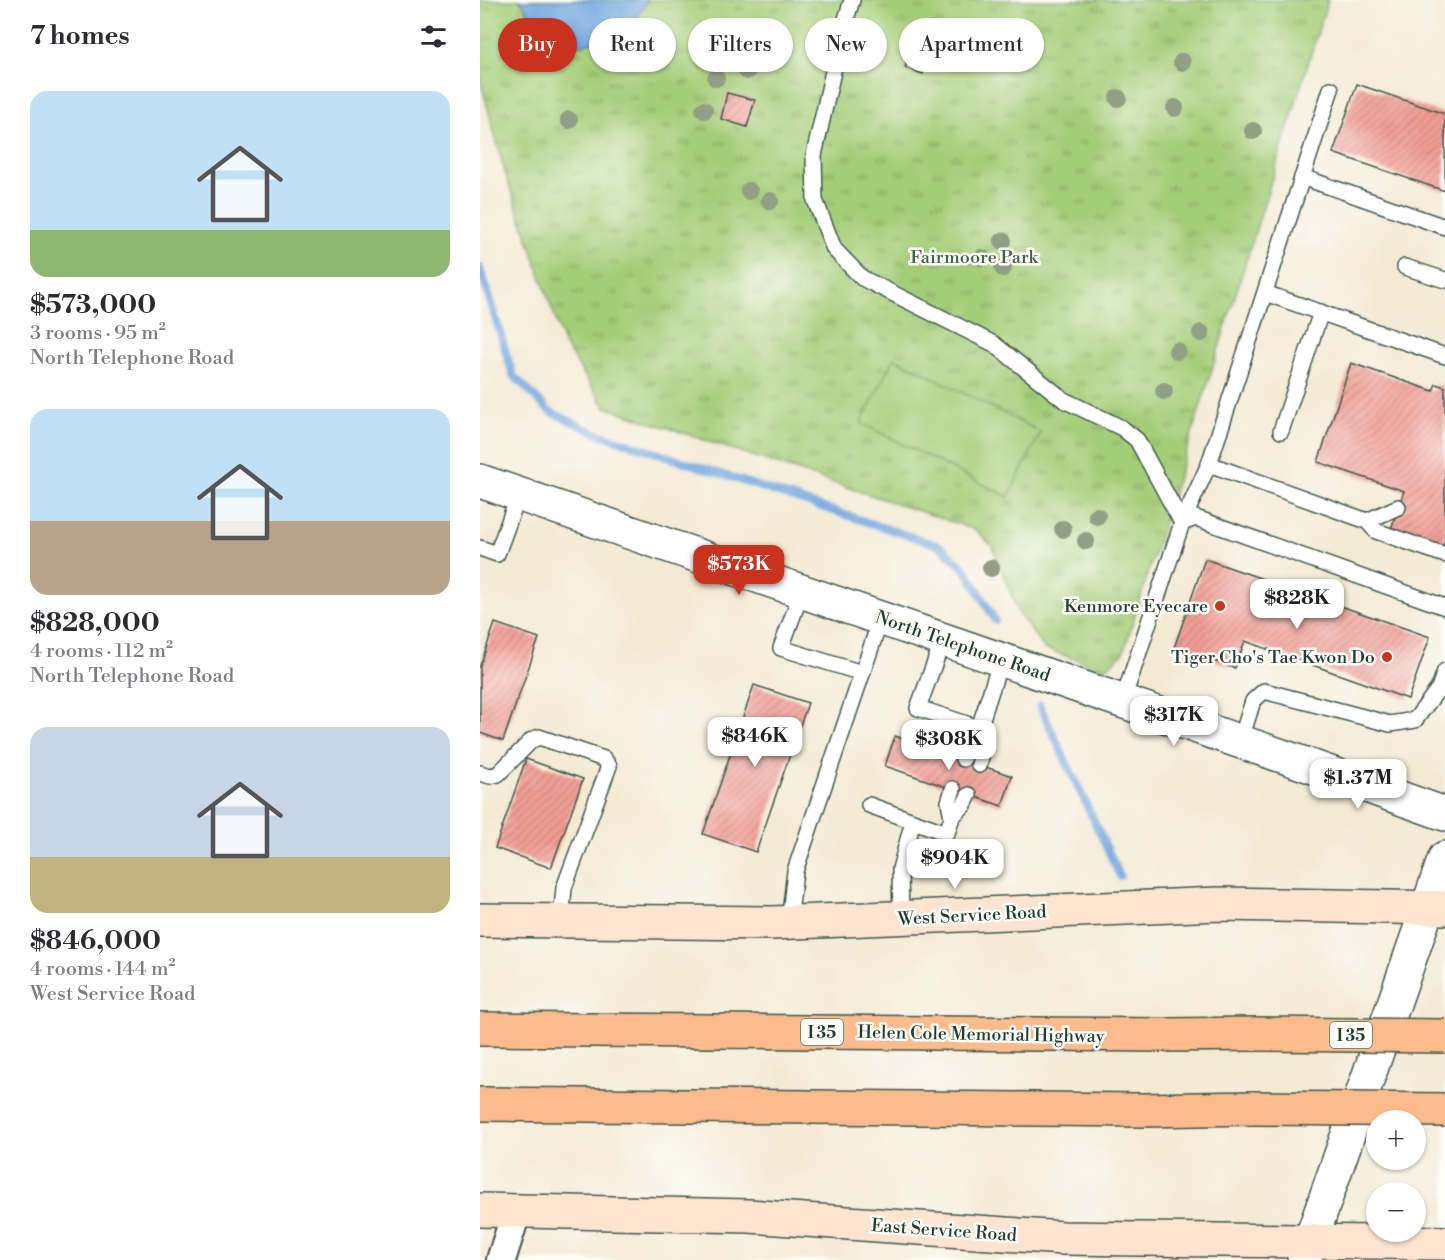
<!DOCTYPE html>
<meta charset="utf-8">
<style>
:root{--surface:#fff;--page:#f7f7f7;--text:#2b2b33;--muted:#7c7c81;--accent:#c8321e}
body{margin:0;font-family:"Libre Bodoni",serif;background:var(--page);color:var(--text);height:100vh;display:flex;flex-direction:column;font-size:22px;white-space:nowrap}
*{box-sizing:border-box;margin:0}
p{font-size:20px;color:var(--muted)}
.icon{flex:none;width:33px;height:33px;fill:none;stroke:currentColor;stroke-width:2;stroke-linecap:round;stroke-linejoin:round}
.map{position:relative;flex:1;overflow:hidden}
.side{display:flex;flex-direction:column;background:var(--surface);width:480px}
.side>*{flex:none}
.guide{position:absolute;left:18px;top:18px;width:570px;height:54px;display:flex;gap:12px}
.tools{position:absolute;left:886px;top:1110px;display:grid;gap:12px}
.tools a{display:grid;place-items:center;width:60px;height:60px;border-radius:50%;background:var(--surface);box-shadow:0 2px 4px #0004;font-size:30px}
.price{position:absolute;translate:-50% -51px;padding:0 14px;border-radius:12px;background:#fff;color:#222;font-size:20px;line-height:39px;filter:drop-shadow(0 2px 3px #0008)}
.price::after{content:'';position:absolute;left:50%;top:36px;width:18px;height:14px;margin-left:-9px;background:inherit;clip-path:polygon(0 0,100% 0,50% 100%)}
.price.selected{background:var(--accent);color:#fff}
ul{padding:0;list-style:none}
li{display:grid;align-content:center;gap:12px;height:318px;padding:0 30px}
li span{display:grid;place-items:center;height:186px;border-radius:18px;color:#555}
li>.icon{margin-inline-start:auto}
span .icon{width:108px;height:108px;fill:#fffc;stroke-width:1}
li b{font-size:26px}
h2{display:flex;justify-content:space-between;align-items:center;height:72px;padding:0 30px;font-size:26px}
.tag{padding:0 21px;border-radius:27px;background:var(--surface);box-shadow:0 2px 4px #0004;font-size:21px;line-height:54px}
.tag.selected{background:var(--accent);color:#fff}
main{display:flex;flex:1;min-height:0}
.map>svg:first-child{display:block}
.park{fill:url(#park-tufts);stroke:#628556;stroke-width:1.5}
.pitch{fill:#a4cd78;stroke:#628556;stroke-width:1.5}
.water{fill:#70a5de;stroke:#487189;stroke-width:1.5}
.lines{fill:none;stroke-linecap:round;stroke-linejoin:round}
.stream{stroke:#70a5de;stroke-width:8}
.building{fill:url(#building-hatch)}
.service-casing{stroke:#3f574c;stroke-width:18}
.minor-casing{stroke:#3f574c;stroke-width:32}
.tertiary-casing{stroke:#3f574c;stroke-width:36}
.secondary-casing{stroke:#3f574c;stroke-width:36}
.motorway-casing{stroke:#3f574c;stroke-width:36}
.service{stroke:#fff;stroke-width:15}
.minor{stroke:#fff;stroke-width:28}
.tertiary{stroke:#fff;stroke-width:33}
.secondary{stroke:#fde4d1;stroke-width:33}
.motorway{stroke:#fbbb8c;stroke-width:33}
.motorway-bridge-casing{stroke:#3f574c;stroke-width:36;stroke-linecap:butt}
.motorway-bridge{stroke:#fbbb8c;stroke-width:33}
.tree{fill:#919f85}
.poi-dot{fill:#c8321e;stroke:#fdfcf7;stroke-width:2}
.labels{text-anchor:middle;stroke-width:5;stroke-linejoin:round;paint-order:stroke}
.shield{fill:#fdfcf7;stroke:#62766e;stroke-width:1.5}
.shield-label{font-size:16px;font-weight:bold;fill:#1f3d34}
.park-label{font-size:18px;fill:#406145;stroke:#fdfcf7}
.poi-label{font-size:18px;fill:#1f3d34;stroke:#fdfcf7;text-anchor:end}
.street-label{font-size:18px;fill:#1f3d34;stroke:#fdfcf7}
</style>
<main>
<section class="side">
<h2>7 homes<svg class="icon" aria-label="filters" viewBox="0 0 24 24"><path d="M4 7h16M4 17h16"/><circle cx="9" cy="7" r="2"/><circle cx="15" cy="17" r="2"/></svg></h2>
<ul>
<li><span style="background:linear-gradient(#bfe0f5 75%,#8fb573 0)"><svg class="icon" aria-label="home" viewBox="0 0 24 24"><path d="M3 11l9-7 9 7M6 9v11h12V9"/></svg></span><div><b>$573,000</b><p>3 rooms · 95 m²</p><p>North Telephone Road</p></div></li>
<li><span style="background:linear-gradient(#bfe0f5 60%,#b9a48a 0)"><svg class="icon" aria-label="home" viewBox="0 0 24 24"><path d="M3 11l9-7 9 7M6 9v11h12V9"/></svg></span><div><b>$828,000</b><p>4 rooms · 112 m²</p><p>North Telephone Road</p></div></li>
<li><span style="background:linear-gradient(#c9d6e8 70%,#c2b280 0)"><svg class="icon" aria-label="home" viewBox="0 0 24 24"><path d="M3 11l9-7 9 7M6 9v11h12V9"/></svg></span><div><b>$846,000</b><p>4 rooms · 144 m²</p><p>West Service Road</p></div></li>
</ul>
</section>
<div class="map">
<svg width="965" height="1260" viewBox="0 0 965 1260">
<defs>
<pattern id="park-tufts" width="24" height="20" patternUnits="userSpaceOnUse" patternTransform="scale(1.5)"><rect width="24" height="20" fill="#a4cd78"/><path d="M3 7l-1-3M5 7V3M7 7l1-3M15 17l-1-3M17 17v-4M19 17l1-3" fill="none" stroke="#85a863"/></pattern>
<pattern id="building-hatch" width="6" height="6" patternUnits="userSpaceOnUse" patternTransform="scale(1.5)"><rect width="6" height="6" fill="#f29d95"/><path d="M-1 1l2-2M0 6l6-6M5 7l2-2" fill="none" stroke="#c3817a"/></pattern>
</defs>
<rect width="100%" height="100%" fill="#fdfcf7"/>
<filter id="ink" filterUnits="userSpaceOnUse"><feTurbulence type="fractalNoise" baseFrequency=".0167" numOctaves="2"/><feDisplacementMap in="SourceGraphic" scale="12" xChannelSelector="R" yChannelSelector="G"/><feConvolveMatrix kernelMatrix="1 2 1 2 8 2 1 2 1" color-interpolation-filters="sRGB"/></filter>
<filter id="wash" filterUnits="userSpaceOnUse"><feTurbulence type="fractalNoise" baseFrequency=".008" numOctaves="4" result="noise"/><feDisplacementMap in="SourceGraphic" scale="24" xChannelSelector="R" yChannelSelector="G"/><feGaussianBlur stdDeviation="1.35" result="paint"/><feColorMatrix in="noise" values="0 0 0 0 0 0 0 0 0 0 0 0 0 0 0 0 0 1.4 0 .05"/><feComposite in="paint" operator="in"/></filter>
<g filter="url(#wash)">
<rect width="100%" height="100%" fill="#f4ead4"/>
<!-- park -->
<path class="park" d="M0 0H848L643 653 625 669 565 649 539 614 512 546 496 530 125 407 84 344 25 173 0 79Z"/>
<!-- pitch -->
<path class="pitch" d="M414 358 561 432 528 497 381 423Z"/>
<!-- water -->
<path class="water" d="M40 0H168L153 24 101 46 58 27Z"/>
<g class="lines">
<!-- stream -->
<path class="stream" d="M0 268 33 375 69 411 116 433 460 546 486 570 515 620
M560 706 640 876"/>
</g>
<g id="blocks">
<!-- building -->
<path class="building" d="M435 33 453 39 443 74 425 68Z
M877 84 965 114V191L853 153Z
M247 93 275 100 267 127 241 119Z
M871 363 953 391 956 384 965 387V540L963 546 911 529 924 491 838 462Z
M725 559 950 637 928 699 765 641 755 668 694 648Z
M15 623 59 638 23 741 0 733V666Z
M274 685 328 703 276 852 223 834Z
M415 736 532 776 522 806 405 766Z
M46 759 103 779 71 868 15 848Z"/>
</g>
</g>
<g filter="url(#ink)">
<use href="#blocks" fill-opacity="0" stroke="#3f574c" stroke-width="1.5"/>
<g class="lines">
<!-- service casing -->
<g class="service-casing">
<path id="service" d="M372 0 362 32 334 155 335 200 354 249 382 278 514 344 584 400 642 428 657 440 702 523 729 464 851 89
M822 177 965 227
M925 267 965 280
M785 293 965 356
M801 431 841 312
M729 464 887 521 896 531 965 555
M887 521 918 507
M0 548 17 554 39 494
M322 591 301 648 382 673
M463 640 438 708 499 728 521 660
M965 671 959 688 965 690
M642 703 702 523 716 518 965 607
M760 742 773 701 784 691 910 724 935 720 959 688
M483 759 486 753 496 742
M499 765 501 757 496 742 499 728
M0 773 10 776 18 774 52 740 59 737 124 759 129 766 84 888 81 921
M473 789 469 802 472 817 484 805 489 795
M389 805 433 821
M421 919 420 869 433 821 467 833 472 817
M309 923 315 871 401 618"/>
</g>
<!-- minor casing -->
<g class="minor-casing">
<path id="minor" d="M21 1260 37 1210"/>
</g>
<!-- tertiary casing -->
<g class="tertiary-casing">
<path id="tertiary" d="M0 481 808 758 965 814
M824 1260 965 858"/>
</g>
<!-- secondary casing -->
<g class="secondary-casing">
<path id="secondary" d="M0 920 292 923 739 904 965 908
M0 1210 269 1216 583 1238 965 1243"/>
</g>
<!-- motorway casing -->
<g class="motorway-casing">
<path id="motorway" d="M0 1029 684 1035 777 1034
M0 1104 663 1110 773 1108"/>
</g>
<!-- service -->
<use href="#service" class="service"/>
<!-- minor -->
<use href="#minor" class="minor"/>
<!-- tertiary -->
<use href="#tertiary" class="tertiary"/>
<!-- secondary -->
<use href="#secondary" class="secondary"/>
<!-- motorway -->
<use href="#motorway" class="motorway"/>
<!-- motorway-bridge casing -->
<g class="motorway-bridge-casing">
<path id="motorway-bridge" d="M777 1034 965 1036
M773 1108 965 1110"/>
</g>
<!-- motorway-bridge -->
<use href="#motorway-bridge" class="motorway-bridge"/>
</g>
<!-- trees -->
<g class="tree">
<circle cx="702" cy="62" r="9"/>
<circle cx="267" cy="71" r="9"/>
<circle cx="236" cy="78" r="9"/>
<circle cx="638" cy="98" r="9"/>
<circle cx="695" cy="108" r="9"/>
<circle cx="224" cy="110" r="9"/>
<circle cx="89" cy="120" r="9"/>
<circle cx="773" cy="131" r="9"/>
<circle cx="269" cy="191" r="9"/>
<circle cx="290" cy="201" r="9"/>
<circle cx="523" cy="241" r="9"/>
<circle cx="502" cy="258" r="9"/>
<circle cx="523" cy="268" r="9"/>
<circle cx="721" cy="333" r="9"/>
<circle cx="697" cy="351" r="9"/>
<circle cx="684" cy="391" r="9"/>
<circle cx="617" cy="516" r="9"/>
<circle cx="583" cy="529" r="9"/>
<circle cx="606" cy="541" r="9"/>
<circle cx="511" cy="568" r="9"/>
</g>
</g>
<!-- markers -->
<g class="poi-dot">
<circle cx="740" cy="606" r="6"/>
<circle cx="907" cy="657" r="6"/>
</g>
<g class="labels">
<!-- shield labels -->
<g class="shield">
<rect x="321" y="1019" width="42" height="26" rx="4.5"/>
<rect x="850" y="1022" width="42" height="26" rx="4.5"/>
</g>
<g class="shield-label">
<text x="342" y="1038">I 35</text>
<text x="871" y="1041">I 35</text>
</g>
<!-- park labels -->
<g class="park-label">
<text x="494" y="263">Fairmoore Park</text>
</g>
<!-- poi labels -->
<g class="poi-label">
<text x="728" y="612">Kenmore Eyecare</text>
<text x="895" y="663">Tiger Cho's Tae Kwon Do</text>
</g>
<!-- street labels -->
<g class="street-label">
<text transform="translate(483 646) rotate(19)" y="6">North Telephone Road</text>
<text transform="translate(492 915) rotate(-3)" y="6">West Service Road</text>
<text transform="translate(501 1034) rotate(1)" y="6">Helen Cole Memorial Highway</text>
<text transform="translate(464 1230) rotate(4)" y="6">East Service Road</text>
</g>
</g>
</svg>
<div class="tools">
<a>+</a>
<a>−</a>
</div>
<b class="price selected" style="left:259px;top:596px">$573K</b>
<b class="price" style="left:817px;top:630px">$828K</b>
<b class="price" style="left:694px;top:747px">$317K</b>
<b class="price" style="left:275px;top:768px">$846K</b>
<b class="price" style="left:469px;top:771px">$308K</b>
<b class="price" style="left:878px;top:810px">$1.37M</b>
<b class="price" style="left:475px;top:890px">$904K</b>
<div class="guide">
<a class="tag selected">Buy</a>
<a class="tag">Rent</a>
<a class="tag">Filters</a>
<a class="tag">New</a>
<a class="tag">Apartment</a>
</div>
</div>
</main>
